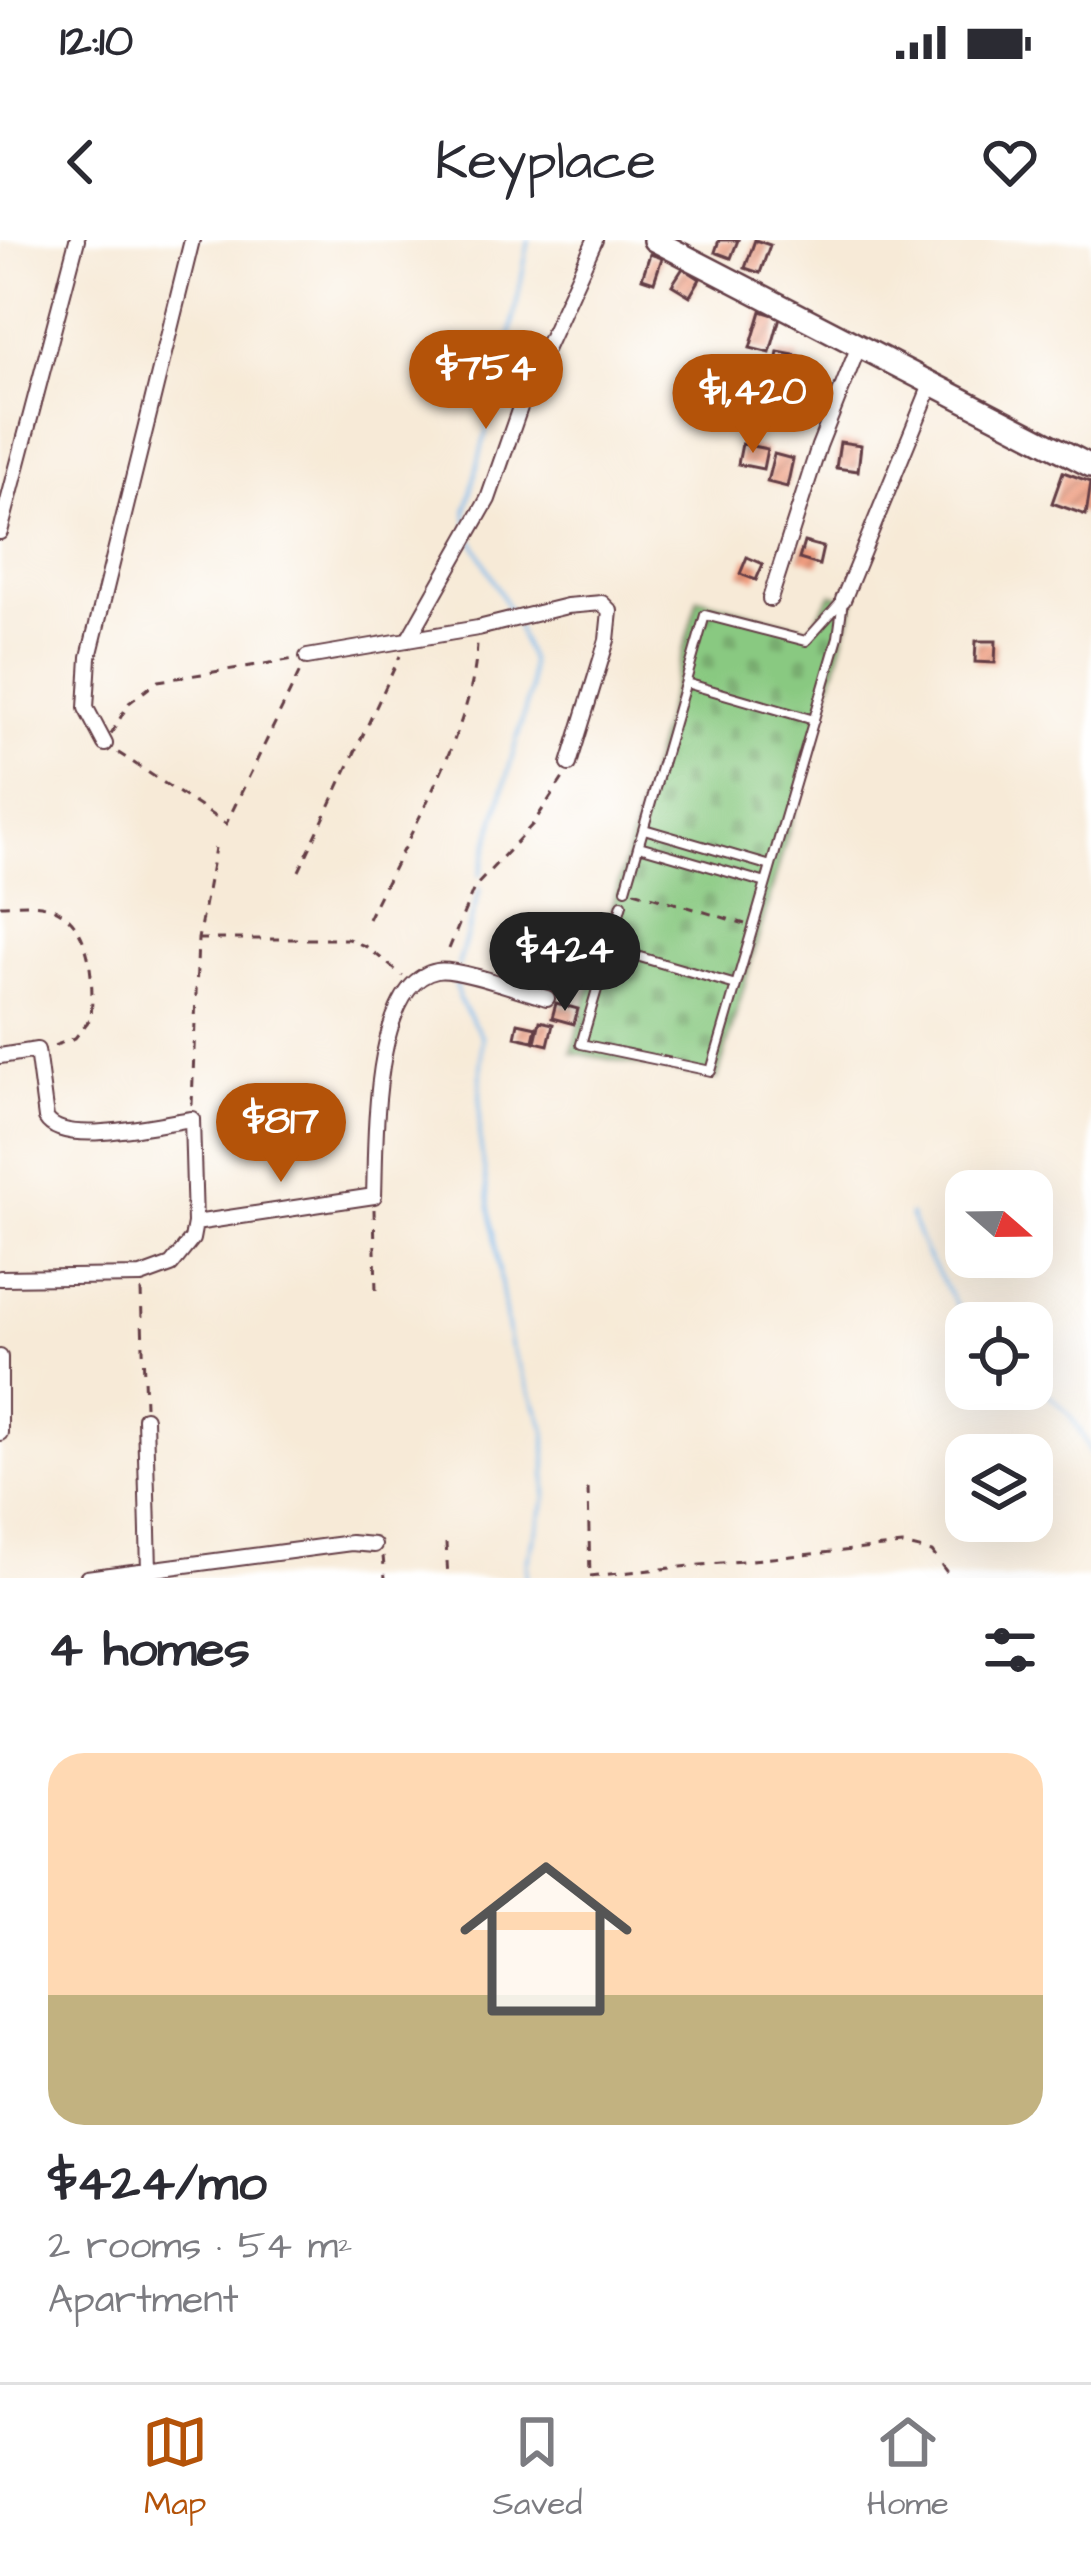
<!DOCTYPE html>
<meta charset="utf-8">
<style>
:root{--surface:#fff;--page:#f7f7f7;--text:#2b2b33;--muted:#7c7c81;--line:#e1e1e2;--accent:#b45309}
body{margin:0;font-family:"Architects Daughter",sans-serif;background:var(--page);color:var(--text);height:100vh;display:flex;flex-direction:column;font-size:45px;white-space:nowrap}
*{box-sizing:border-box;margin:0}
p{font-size:39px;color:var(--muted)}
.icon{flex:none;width:66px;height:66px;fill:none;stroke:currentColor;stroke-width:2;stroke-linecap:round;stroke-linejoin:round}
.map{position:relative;height:1338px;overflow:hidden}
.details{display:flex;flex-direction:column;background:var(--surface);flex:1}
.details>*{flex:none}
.needle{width:78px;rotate:110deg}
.tools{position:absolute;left:945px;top:930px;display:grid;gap:24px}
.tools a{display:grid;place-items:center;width:108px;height:108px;border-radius:24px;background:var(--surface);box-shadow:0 12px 48px #0002;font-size:60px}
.price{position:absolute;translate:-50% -102px;padding:0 27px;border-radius:42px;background:var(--accent);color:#fff;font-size:39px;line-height:78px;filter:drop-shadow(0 3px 6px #0008)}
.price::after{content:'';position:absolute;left:50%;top:72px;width:36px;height:27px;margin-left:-18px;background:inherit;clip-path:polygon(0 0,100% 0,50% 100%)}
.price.selected{background:#222;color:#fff}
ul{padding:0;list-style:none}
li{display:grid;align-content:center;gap:24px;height:636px;padding:0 48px}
li span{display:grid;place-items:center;height:372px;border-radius:36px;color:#555}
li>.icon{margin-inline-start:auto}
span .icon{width:216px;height:216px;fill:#fffc;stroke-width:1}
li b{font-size:51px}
h2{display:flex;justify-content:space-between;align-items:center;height:144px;padding:0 48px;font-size:51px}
.status{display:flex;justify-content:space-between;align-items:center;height:84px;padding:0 60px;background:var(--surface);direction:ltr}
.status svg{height:33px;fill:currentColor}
header{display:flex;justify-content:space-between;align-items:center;height:156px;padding:0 48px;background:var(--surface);font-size:54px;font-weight:600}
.menu{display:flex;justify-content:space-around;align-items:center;height:168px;border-top:3px solid var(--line);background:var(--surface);font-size:33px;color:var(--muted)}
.menu a{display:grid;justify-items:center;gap:6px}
.menu .selected{color:var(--accent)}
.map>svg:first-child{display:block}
.cemetery{fill:url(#cemetery-stones);stroke:#6a7456;stroke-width:3}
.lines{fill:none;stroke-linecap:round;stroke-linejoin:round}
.stream{stroke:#78b8ec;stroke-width:3}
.building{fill:url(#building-hatch)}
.service-casing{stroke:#643d45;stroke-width:12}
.minor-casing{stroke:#643d45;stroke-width:18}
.secondary-casing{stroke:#643d45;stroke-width:26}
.path{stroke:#643d45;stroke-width:3;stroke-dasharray:9 9;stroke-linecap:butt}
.service{stroke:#fff;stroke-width:8}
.minor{stroke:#fff;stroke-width:14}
.secondary{stroke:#fff;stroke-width:21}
</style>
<div class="status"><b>12:10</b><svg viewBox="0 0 49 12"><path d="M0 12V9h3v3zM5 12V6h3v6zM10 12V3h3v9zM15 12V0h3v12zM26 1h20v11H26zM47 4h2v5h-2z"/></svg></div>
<header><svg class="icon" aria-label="back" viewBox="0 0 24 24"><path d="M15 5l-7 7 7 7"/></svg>Keyplace<svg class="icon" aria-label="heart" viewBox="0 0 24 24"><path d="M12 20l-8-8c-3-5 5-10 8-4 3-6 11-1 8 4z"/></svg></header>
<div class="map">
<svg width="1091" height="1338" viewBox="0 0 1091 1338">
<defs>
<pattern id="cemetery-stones" width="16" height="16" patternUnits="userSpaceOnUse" patternTransform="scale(3)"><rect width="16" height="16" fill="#89c981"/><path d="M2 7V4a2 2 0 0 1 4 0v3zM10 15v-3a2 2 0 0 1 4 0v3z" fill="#78ac70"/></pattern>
<pattern id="building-hatch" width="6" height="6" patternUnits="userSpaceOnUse" patternTransform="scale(3)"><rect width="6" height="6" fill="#ee9c7f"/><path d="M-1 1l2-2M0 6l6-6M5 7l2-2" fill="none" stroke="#c37f68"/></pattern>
</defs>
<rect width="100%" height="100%" fill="#fff"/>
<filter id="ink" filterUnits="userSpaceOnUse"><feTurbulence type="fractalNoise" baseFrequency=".00833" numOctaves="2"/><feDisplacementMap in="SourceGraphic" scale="24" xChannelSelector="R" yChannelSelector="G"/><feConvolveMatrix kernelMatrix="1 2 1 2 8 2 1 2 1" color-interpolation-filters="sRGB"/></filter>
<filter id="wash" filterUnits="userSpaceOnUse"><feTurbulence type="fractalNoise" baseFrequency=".004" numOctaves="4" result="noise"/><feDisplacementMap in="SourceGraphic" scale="48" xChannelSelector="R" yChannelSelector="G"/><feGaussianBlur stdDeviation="2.7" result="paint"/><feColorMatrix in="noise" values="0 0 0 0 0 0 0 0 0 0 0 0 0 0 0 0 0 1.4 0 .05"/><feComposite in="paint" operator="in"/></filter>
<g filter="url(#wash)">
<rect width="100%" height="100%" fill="#f7ead7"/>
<!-- cemetery -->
<path class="cemetery" d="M832 354 855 360 717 839 572 812 698 358 810 389Z"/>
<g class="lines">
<!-- stream -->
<path class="stream" d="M467 285 466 271 509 102 529 0
M473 300 512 376
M480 635 530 451V420L517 387
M458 726 480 649
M455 740 459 760 482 796 479 894 510 1105 546 1190V1258L527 1321 526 1338
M910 975 926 1014 967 1083
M1032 1141C1061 1162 1079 1181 1091 1215"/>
</g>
<g id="blocks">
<!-- building -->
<path class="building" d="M719 0H738L731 18 715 12Z
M755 0 770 5 760 33 745 28Z
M650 14 662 18 654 42 642 38Z
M683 28 700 39 690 56 672 45Z
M761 71 780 77 770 113 750 108Z
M778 112 799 116 795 139 774 135Z
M840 202 861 205 858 231 836 228Z
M742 204 767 209 763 229 738 224Z
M774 214 793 219 787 247 767 242Z
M1063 232 1091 242 1086 275 1052 263Z
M804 302 823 307 819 325 799 319Z
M747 317 763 324 756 340 740 334Z
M976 401H996L995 423 975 422Z
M556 763 578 769 574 784 552 778Z
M540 781 553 784 548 805 535 802Z
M518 783 536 787 533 801 515 797Z"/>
</g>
</g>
<g filter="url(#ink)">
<use href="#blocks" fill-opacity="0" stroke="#643d45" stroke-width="3"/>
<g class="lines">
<!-- service casing -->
<g class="service-casing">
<path id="service" d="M686 443 814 480
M644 589 771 626
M639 606 766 643
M626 649 705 375 806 401 842 361
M622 664 581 804 711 831 838 397 843 361
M609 708 736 745"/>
</g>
<!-- minor casing -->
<g class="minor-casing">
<path id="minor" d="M0 292 77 0
M770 359 819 206 858 108
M843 360 931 145
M408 400 488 259 524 156 595 0
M307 417 478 388 567 366 602 363 610 371 607 400 569 524
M105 504 86 468 89 417 192 0
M0 816 37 810 46 878C63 908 160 883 192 879L195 983 192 999 171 1025 141 1036 0 1038
M195 983 374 956C376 906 371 743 437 731 457 727 524 752 547 758
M0 1117V1193
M145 1178 149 1330
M87 1338 351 1303 374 1305"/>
</g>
<!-- secondary casing -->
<g class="secondary-casing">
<path id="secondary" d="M654 0 1091 226"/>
</g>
<!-- path -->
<path class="path" d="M307 417 226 584 105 504 129 463 158 441Z
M299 631 400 416
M634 651 745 684
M0 665C16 665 34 662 49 667 92 680 94 741 91 778L75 798 48 808
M368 679C405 601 476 486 477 402
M198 699H348L367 707 403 736
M449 709 474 648 533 584 563 538
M192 865 198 699 215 608
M374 969 376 1052
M141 1050 145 1166
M588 1248 590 1338
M446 1303 448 1338
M383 1316 385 1338
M590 1336 903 1305 932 1312 951 1338"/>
<!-- service -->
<use href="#service" class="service"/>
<!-- minor -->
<use href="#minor" class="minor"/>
<!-- secondary -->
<use href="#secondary" class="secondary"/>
</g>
</g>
</svg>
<div class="tools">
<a><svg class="needle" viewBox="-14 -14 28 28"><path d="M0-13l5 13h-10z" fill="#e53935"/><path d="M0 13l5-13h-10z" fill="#7c7c81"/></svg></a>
<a><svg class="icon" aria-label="locate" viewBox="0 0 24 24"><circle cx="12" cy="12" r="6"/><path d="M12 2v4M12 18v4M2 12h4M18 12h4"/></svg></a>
<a><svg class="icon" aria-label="layers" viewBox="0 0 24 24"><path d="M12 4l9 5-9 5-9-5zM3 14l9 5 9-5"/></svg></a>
</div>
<b class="price" style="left:486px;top:192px">$754</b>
<b class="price" style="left:753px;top:216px">$1,420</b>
<b class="price selected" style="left:565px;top:774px">$424</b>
<b class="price" style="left:281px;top:945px">$817</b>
</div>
<section class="details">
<h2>4 homes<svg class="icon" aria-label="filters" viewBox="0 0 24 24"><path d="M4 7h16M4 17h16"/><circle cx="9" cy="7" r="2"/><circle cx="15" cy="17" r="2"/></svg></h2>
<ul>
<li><span style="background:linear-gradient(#ffd9b3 65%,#c2b280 0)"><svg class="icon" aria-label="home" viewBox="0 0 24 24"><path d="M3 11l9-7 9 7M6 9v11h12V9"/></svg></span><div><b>$424/mo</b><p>2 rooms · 54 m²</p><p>Apartment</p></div></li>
</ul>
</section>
<nav class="menu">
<a class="selected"><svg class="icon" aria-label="map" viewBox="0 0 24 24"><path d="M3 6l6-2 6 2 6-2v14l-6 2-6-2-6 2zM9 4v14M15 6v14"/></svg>Map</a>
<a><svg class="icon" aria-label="saved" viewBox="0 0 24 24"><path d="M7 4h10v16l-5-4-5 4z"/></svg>Saved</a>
<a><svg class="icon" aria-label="home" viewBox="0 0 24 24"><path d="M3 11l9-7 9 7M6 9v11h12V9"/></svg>Home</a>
</nav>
